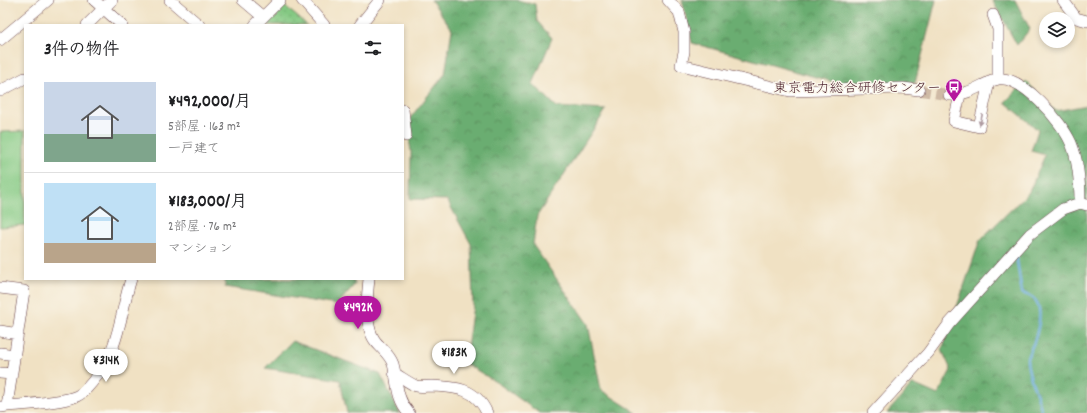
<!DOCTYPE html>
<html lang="ja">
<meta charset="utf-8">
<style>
:root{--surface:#fff;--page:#f2f2f2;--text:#202124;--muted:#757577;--line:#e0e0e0;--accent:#b5179e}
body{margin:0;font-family:Dekko,"Klee One",sans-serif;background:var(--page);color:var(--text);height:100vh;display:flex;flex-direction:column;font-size:15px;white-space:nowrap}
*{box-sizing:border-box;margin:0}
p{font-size:13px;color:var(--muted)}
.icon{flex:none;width:22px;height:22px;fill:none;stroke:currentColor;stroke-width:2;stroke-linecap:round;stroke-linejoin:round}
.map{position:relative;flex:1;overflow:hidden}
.side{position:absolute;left:24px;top:24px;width:380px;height:256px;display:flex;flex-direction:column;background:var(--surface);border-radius:0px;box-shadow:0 2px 6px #0003}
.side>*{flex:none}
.fabs{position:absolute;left:1039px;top:12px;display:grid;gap:8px}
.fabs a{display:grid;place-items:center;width:36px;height:36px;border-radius:50%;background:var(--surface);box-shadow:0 2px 6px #0003;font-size:20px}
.price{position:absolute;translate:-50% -34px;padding:0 9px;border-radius:14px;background:#fff;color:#222;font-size:13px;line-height:26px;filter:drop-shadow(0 1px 2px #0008)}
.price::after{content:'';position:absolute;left:50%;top:24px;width:12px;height:9px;margin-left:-6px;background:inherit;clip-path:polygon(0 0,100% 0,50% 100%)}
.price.active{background:var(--accent);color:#fff}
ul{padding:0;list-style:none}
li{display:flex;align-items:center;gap:12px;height:100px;padding:0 20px}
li+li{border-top:1px solid var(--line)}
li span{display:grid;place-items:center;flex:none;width:112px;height:80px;border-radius:0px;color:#555}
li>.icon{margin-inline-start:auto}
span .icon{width:48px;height:48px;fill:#fffc;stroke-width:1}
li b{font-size:17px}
h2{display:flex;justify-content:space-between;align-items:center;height:48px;padding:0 20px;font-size:17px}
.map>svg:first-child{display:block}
.forest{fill:url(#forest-crowns);stroke:#5a664e}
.park{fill:url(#park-dots);stroke:#677457}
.garden{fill:#84c983;stroke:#677457}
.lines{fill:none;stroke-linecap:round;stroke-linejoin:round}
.stream{stroke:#6cace0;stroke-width:2.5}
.minor-tunnel{stroke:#cfbaa5;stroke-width:11;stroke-dasharray:11 5.5;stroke-linecap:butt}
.minor-casing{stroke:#633c42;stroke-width:12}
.minor{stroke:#fff;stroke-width:11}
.oneway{fill:#ae9aa0}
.labels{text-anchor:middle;stroke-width:3;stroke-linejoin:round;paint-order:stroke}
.poi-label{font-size:14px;fill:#4a1f2b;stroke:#fbf7ec;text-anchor:end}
</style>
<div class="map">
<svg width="1087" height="413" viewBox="0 0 1087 413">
<defs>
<pattern id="forest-crowns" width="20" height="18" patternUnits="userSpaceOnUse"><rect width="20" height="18" fill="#6bad71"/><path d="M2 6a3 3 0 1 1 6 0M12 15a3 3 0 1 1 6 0" fill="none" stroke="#5a8c5d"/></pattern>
<pattern id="park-dots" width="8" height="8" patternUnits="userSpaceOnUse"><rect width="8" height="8" fill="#84c983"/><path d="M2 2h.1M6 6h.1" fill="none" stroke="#74ac71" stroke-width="1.8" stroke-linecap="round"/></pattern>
</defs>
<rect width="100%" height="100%" fill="#fbf7ec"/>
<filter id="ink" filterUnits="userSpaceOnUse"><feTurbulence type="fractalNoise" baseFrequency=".025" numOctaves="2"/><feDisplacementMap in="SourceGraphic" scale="8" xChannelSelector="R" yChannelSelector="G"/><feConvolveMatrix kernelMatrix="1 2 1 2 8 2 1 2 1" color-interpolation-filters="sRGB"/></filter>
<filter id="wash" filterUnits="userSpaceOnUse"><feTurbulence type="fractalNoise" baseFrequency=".012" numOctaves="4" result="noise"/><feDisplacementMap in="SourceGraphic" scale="16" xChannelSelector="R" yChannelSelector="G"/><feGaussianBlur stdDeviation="0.9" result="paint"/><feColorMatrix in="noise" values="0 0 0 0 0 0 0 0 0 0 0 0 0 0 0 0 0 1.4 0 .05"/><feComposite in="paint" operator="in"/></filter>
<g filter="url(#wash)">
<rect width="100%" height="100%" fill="#f0e1c3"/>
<!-- forest -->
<path class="forest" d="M431 0H517L535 4 537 21 552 38 533 84 557 107 606 110 537 216 533 245 588 324 601 390 637 413H539L499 384 465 363 473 305 471 244 447 200 410 199 411 152 407 122 445 74 452 29Z
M682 0H936L915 83 841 84 692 43Z
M992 0H1015L1030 29 1017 45Z
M1026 81 1056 111 1087 105V413H887L913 384 938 395 951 370 942 350 980 240 1029 192 1045 155 1031 151 1038 130 1005 102Z
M225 279H353L355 284 337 305 225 287Z
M292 341 380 374 400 413H347L340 380 265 368Z"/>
<!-- park -->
<path class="park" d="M280 2 307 25H258Z"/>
<!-- garden -->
<path class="garden" d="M25 131V225L0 227V132Z"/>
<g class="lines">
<!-- stream -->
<path class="stream" d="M1016 254 1022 293C1025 294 1030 296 1033 298 1045 307 1038 330 1034 342 1032 347 1028 354 1027 359 1027 376 1039 396 1042 413"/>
</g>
</g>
<g filter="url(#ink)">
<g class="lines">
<!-- minor-tunnel -->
<path class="minor-tunnel" d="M919 90 949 95"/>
<!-- minor casing -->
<g class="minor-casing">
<path id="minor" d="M94 0 122 25
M170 0 199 25
M243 0 263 17
M302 0 324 25
M668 0 679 12 684 32V52L681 65 790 91 903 88 919 90
M1063 0 1076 18 1087 21
M993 15 998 29V79
M87 25 112 0
M255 25 280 0
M360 25 380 0
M0 40 48 0
M0 91 25 78
M949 95C963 95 971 91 983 85 988 83 993 80 998 79 1023 76 1062 122 1071 143 1079 162 1080 184 1080 203
M960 95 954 121 979 127 989 82
M403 110 406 136
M369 279C367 297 364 328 376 342 382 349 390 355 393 364 398 382 395 397 409 413
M0 288 24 291 7 406 1 407
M0 331 18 334
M0 353 15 355
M0 373 12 374
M394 373C401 377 409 383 416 386 420 387 427 386 432 386 456 387 476 388 487 413
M7 406C26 404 61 403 77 396 84 393 88 387 93 381 120 348 119 318 131 279
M873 413 928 353 949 324 1030 234 1063 209 1080 203 1087 205"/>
</g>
<!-- minor -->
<use href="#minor" class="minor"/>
</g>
<!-- one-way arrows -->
<defs><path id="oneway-solid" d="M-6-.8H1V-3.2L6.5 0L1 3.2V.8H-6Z"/></defs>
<use class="oneway" href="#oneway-solid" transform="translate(981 120) rotate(103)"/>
</g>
<!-- icons -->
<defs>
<g id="bus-pin" transform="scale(0.9)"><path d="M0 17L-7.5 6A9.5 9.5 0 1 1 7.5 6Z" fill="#b5179e" stroke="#fbf7ec"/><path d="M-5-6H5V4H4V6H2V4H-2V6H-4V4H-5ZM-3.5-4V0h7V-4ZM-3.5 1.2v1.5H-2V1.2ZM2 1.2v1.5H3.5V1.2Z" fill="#fff"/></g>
</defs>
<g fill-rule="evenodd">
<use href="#bus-pin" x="954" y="87"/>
</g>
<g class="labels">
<!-- poi labels -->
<g class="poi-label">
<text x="941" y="92">東京電力総合研修センター</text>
</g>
</g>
</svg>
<div class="fabs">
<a><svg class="icon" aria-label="layers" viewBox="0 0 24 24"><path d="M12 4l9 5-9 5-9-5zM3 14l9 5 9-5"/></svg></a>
</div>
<b class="price active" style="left:358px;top:330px">¥492K</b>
<b class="price" style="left:454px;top:375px">¥183K</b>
<b class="price" style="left:106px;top:383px">¥314K</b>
<section class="side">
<h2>3件の物件<svg class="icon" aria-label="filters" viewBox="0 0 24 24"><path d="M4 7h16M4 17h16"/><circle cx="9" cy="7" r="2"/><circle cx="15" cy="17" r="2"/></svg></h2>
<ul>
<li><span style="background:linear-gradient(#c9d6e8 65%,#7fa58c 0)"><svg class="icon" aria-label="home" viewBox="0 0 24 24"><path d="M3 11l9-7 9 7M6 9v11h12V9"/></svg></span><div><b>¥492,000/月</b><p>5部屋 · 163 m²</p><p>一戸建て</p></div></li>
<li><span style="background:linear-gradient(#bfe0f5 75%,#b9a48a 0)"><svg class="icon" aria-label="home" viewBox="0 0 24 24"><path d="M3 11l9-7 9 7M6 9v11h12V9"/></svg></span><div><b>¥183,000/月</b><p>2部屋 · 76 m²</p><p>マンション</p></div></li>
</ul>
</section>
</div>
